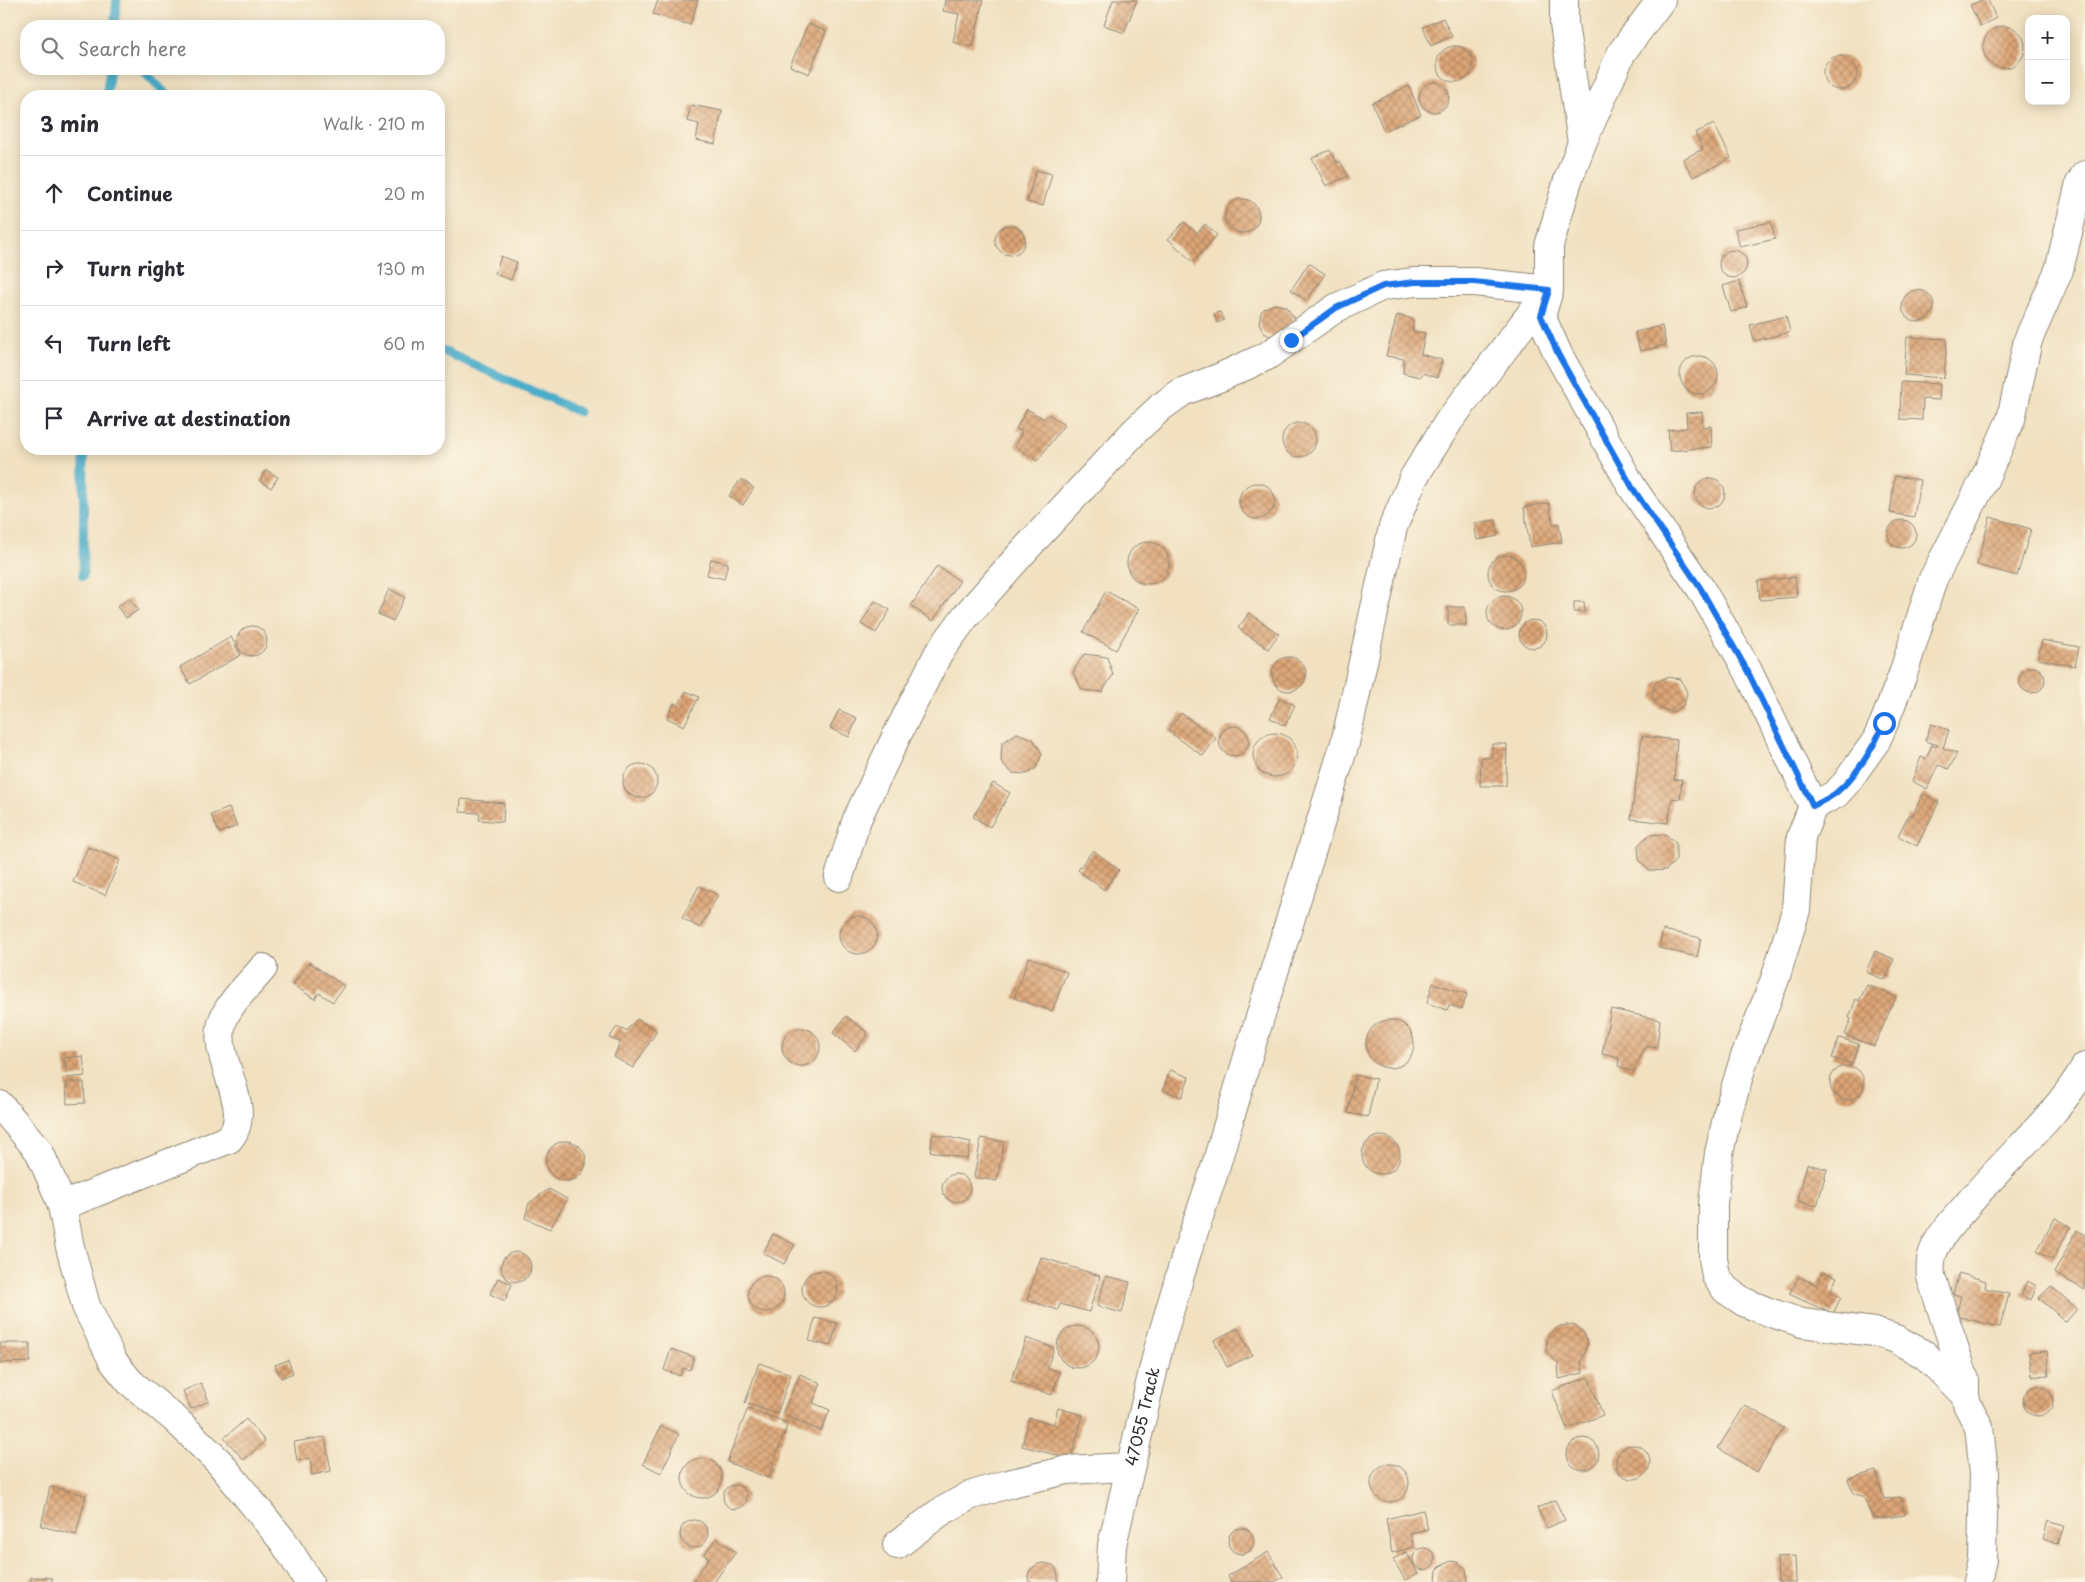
<!DOCTYPE html>
<meta charset="utf-8">
<style>
:root{--surface:#fff;--page:#f2f2f3;--text:#2b2b33;--muted:#7c7c81;--line:#e1e1e2}
body{margin:0;font-family:"Playpen Sans",sans-serif;background:var(--page);color:var(--text)}
.controls{position:absolute;right:15px;top:15px;display:grid;overflow:hidden;border-radius:10px;box-shadow:0 2px 12px #0003}
.controls button{width:45px;height:45px;display:grid;place-items:center;padding:0;border:0;border-bottom:1px solid var(--line);background:var(--surface);color:var(--text);font:25px sans-serif}
.stop{position:absolute;width:15px;height:15px;margin:-11px;border:4px solid #1a73e8;border-radius:50%;background:#fff}
.stop.end{background:#1a73e8;border-color:#fff;box-shadow:0 1px 5px #0008}
.list{margin:0;padding:0;list-style:none}
h2{display:flex;justify-content:space-between;align-items:center;height:65px;margin:0;padding:0 20px;font-size:21px}
h2 small{font-size:16px;font-weight:400;color:var(--muted)}
.list li{display:grid;grid-template-columns:32px 1fr auto;gap:15px;align-items:center;box-sizing:border-box;height:75px;padding:0 20px;border-top:1px solid var(--line)}
.list b{display:block;font-size:19px;white-space:nowrap}
.list em{font-size:16px;font-style:normal;color:var(--muted)}
.icon{flex:none;width:28px;height:28px;fill:none;stroke:currentColor;stroke-width:2;stroke-linecap:round;stroke-linejoin:round}
.map{position:relative;flex:none;width:2085px;height:1582px;overflow:hidden}
.search{position:absolute;background:var(--surface);box-shadow:0 2px 12px #0003;left:20px;top:20px;width:425px;height:55px;display:flex;align-items:center;gap:12px;box-sizing:border-box;padding:0 18px;border-radius:20px;color:var(--muted);font-size:19px}
.panel{position:absolute;background:var(--surface);box-shadow:0 2px 12px #0003;left:20px;top:90px;width:425px;height:365px;border-radius:20px}
.map>svg:first-child{display:block}
</style>
<div class="map">
<svg width="2085" height="1582" viewBox="0 0 2085 1582">
<defs>
<pattern id="building-cross-hatch" width="8" height="8" patternUnits="userSpaceOnUse" patternTransform="scale(1.25)"><rect width="8" height="8" fill="#dda576"/><path d="M0 0l8 8M0 8l8-8" fill="none" stroke="#b38761"/></pattern>
</defs>
<rect width="100%" height="100%" fill="#fcf5e5"/>
<filter id="ink" filterUnits="userSpaceOnUse"><feTurbulence type="fractalNoise" baseFrequency=".02" numOctaves="2"/><feDisplacementMap in="SourceGraphic" scale="10" xChannelSelector="R" yChannelSelector="G"/><feConvolveMatrix kernelMatrix="1 2 1 2 8 2 1 2 1" color-interpolation-filters="sRGB"/></filter>
<filter id="wash" filterUnits="userSpaceOnUse"><feTurbulence type="fractalNoise" baseFrequency=".0096" numOctaves="4" result="noise"/><feDisplacementMap in="SourceGraphic" scale="20" xChannelSelector="R" yChannelSelector="G"/><feGaussianBlur stdDeviation="1.12" result="paint"/><feColorMatrix in="noise" values="0 0 0 0 0 0 0 0 0 0 0 0 0 0 0 0 0 1.4 0 .05"/><feComposite in="paint" operator="in"/></filter>
<g filter="url(#wash)">
<rect width="100%" height="100%" fill="#f1e1c1"/>
<g fill="none" stroke-linecap="round" stroke-linejoin="round">
<path stroke="#4badca" stroke-width="9" d="M 114,26 L 117,0
M 142,69 L 168,96
M 106,96 L 110,69
M 439,349 L 579,412
M 83,576 L 84,449"/>
</g>
<g id="blocks">
<path fill="url(#building-cross-hatch)" d="M 658,0 L 698,0 L 690,25 L 653,14 Z
M 945,0 L 983,0 L 973,47 L 953,42 L 959,14 L 943,11 Z
M 1113,0 L 1137,0 L 1124,33 L 1104,25 Z
M 1982,0 L 1988,0 L 1996,18 L 1980,26 L 1970,5 Z
M 1443,18 L 1452,36 L 1431,46 L 1423,27 Z
M 808,24 L 826,31 L 809,74 L 790,66 Z
M1983 47a21 21 0 1 1 42 0a21 21 0 1 1-42 0Z
M1437 64a18 18 0 1 1 36 0a18 18 0 1 1-36 0Z
M1823 73a17 17 0 1 1 34 0a17 17 0 1 1-34 0Z
M1419 97a15 15 0 1 1 30 0a15 15 0 1 1-30 0Z
M 1409,86 L 1421,115 L 1384,131 L 1372,103 Z
M 691,105 L 722,111 L 715,144 L 696,140 L 699,124 L 687,121 Z
M 1714,124 L 1731,158 L 1693,177 L 1683,159 L 1703,149 L 1695,133 Z
M 1330,150 L 1337,163 L 1340,161 L 1348,176 L 1326,186 L 1312,158 Z
M 1036,170 L 1052,174 L 1043,206 L 1027,202 Z
M1225 216a17 17 0 1 1 34 0a17 17 0 1 1-34 0Z
M 1184,222 L 1197,233 L 1205,224 L 1217,235 L 1193,262 L 1168,239 Z
M 1771,222 L 1775,239 L 1740,247 L 1735,229 Z
M995 240a15 15 0 1 1 30 0a15 15 0 1 1-30 0Z
M1719 264a14 14 0 1 1 28 0a14 14 0 1 1-28 0Z
M 501,256 L 517,262 L 511,280 L 495,274 Z
M 1309,263 L 1325,274 L 1307,301 L 1291,290 Z
M 1739,281 L 1747,307 L 1731,312 L 1723,286 Z
M1902 306a16 16 0 1 1 32 0a16 16 0 1 1-32 0Z
M 1275,304 L 1286,307 L 1293,316 L 1294,321 L 1274,338 L 1264,333 L 1259,323 L 1261,312 L 1265,308 Z
M 1220,312 L 1224,320 L 1217,323 L 1214,314 Z
M 1397,315 L 1413,319 L 1413,331 L 1425,333 L 1421,354 L 1442,360 L 1437,378 L 1422,373 L 1420,377 L 1403,373 L 1404,359 L 1386,356 Z
M 1786,316 L 1790,332 L 1754,341 L 1750,325 Z
M 1662,326 L 1666,345 L 1640,351 L 1635,332 Z
M 1907,337 L 1947,339 L 1944,378 L 1904,375 Z
M1680 375a19 19 0 1 1 38 0a19 19 0 1 1-38 0Z
M 1901,382 L 1940,384 L 1939,400 L 1923,399 L 1922,420 L 1900,419 Z
M 1027,409 L 1044,419 L 1049,414 L 1064,425 L 1037,461 L 1015,446 L 1022,431 L 1016,429 Z
M 1702,412 L 1703,427 L 1711,426 L 1712,447 L 1670,451 L 1668,430 L 1687,428 L 1686,413 Z
M1282 440a17 17 0 1 1 34 0a17 17 0 1 1-34 0Z
M 266,470 L 278,477 L 271,488 L 260,481 Z
M 1895,476 L 1920,480 L 1914,517 L 1890,513 Z
M1695 493a15 15 0 1 1 30 0a15 15 0 1 1-30 0Z
M 741,479 L 754,488 L 743,505 L 729,496 Z
M1239 501a18 18 0 1 1 36 0a18 18 0 1 1-36 0Z
M 1549,503 L 1553,524 L 1559,524 L 1562,542 L 1530,547 L 1524,507 Z
M 1990,517 L 2031,529 L 2017,576 L 1977,565 Z
M 1496,520 L 1498,536 L 1477,540 L 1474,523 Z
M1888 534a14 14 0 1 1 28 0a14 14 0 1 1-28 0Z
M1127 563a21 21 0 1 1 42 0a21 21 0 1 1-42 0Z
M1488 573a18 18 0 1 1 36 0a18 18 0 1 1-36 0Z
M 711,559 L 728,563 L 724,579 L 707,575 Z
M 937,566 L 960,581 L 933,621 L 911,606 Z
M 1795,577 L 1797,597 L 1760,600 L 1758,581 Z
M 389,589 L 405,597 L 393,621 L 378,614 Z
M 1106,591 L 1139,609 L 1116,650 L 1083,632 Z
M1487 613a17 17 0 1 1 34 0a17 17 0 1 1-34 0Z
M 129,598 L 138,610 L 126,618 L 117,607 Z
M 875,601 L 890,610 L 876,633 L 861,624 Z
M 1574,602 L 1584,602 L 1585,612 L 1574,612 Z
M 1448,607 L 1465,607 L 1466,625 L 1448,625 Z
M 1249,613 L 1279,634 L 1268,649 L 1238,628 Z
M1519 634a14 14 0 1 1 28 0a14 14 0 1 1-28 0Z
M237 641a15 15 0 1 1 30 0a15 15 0 1 1-30 0Z
M 231,637 L 241,655 L 190,684 L 180,667 Z
M 2042,640 L 2079,647 L 2075,666 L 2038,659 Z
M 1084,654 L 1107,657 L 1113,675 L 1102,692 L 1082,690 L 1073,672 Z
M1272 674a17 17 0 1 1 34 0a17 17 0 1 1-34 0Z
M2019 680a13 13 0 1 1 26 0a13 13 0 1 1-26 0Z
M 1667,677 L 1681,679 L 1687,693 L 1684,705 L 1673,712 L 1659,708 L 1652,698 L 1655,683 Z
M 686,691 L 699,697 L 684,726 L 667,718 L 674,703 L 678,706 Z
M 1280,698 L 1295,705 L 1285,726 L 1270,718 Z
M 839,710 L 857,718 L 849,737 L 830,728 Z
M 1181,713 L 1216,738 L 1203,756 L 1168,731 Z
M 1931,724 L 1949,730 L 1943,748 L 1957,753 L 1949,769 L 1938,765 L 1927,789 L 1912,781 L 1921,757 L 1926,759 L 1932,745 L 1936,747 L 1938,745 L 1925,741 Z
M1219 741a15 15 0 1 1 30 0a15 15 0 1 1-30 0Z
M1253 755a22 22 0 1 1 44 0a22 22 0 1 1-44 0Z
M 1017,733 L 1033,739 L 1042,754 L 1036,768 L 1027,774 L 1012,773 L 1001,761 L 1002,743 Z
M 1642,736 L 1677,740 L 1674,780 L 1682,779 L 1680,799 L 1672,798 L 1668,823 L 1631,819 Z
M 1492,744 L 1507,744 L 1506,786 L 1480,786 L 1481,757 L 1492,758 Z
M623 781a17 17 0 1 1 34 0a17 17 0 1 1-34 0Z
M 993,783 L 1010,793 L 990,827 L 973,817 Z
M 1923,794 L 1939,802 L 1917,846 L 1898,836 L 1909,814 L 1912,816 Z
M 461,799 L 504,803 L 503,822 L 479,820 L 480,813 L 460,812 Z
M 229,808 L 237,826 L 219,833 L 211,815 Z
M 1665,834 L 1676,843 L 1676,860 L 1666,870 L 1650,871 L 1639,860 L 1638,845 L 1649,835 Z
M 88,847 L 120,860 L 105,895 L 73,882 Z
M 1093,850 L 1119,870 L 1104,890 L 1078,870 Z
M 699,886 L 718,895 L 700,928 L 682,918 Z
M839 935a19 19 0 1 1 38 0a19 19 0 1 1-38 0Z
M 1663,930 L 1701,938 L 1697,957 L 1659,948 Z
M 1875,951 L 1894,959 L 1885,980 L 1866,972 Z
M 1029,957 L 1067,972 L 1052,1011 L 1014,998 Z
M 309,962 L 344,986 L 333,1002 L 319,993 L 315,999 L 293,985 Z
M 1433,983 L 1467,994 L 1462,1009 L 1449,1005 L 1447,1010 L 1427,1003 Z
M 1867,985 L 1896,997 L 1874,1046 L 1845,1035 L 1851,1019 L 1849,1018 L 1856,999 L 1859,1001 Z
M 1611,1009 L 1660,1020 L 1657,1048 L 1646,1046 L 1633,1072 L 1618,1066 L 1619,1058 L 1602,1054 Z
M 846,1016 L 868,1033 L 855,1051 L 833,1033 Z
M 637,1019 L 657,1031 L 633,1068 L 614,1057 L 620,1042 L 609,1038 L 617,1027 L 626,1031 Z
M1366 1044a24 24 0 1 1 48 0a24 24 0 1 1-48 0Z
M782 1047a19 19 0 1 1 38 0a19 19 0 1 1-38 0Z
M 1839,1038 L 1859,1044 L 1852,1064 L 1832,1058 Z
M 83,1056 L 85,1076 L 67,1078 L 64,1058 Z
M1830 1083a17 17 0 1 1 34 0a17 17 0 1 1-34 0Z
M 1170,1070 L 1189,1077 L 1182,1097 L 1163,1090 Z
M 1355,1075 L 1376,1079 L 1368,1117 L 1348,1113 Z
M 66,1082 L 84,1082 L 85,1103 L 67,1104 Z
M 933,1134 L 971,1142 L 967,1159 L 930,1151 Z
M1362 1155a19 19 0 1 1 38 0a19 19 0 1 1-38 0Z
M 981,1138 L 1004,1142 L 997,1181 L 974,1177 Z
M546 1161a20 20 0 1 1 40 0a20 20 0 1 1-40 0Z
M 1807,1164 L 1827,1169 L 1817,1206 L 1798,1201 Z
M942 1188a14 14 0 1 1 28 0a14 14 0 1 1-28 0Z
M 549,1189 L 567,1199 L 550,1229 L 525,1218 L 529,1203 Z
M 2055,1218 L 2071,1227 L 2052,1260 L 2037,1251 Z
M 2077,1230 L 2085,1235 L 2085,1290 L 2054,1273 Z
M 773,1234 L 795,1245 L 784,1264 L 763,1253 Z
M501 1267a15 15 0 1 1 30 0a15 15 0 1 1-30 0Z
M 1041,1257 L 1100,1276 L 1089,1312 L 1060,1304 L 1058,1310 L 1027,1300 Z
M802 1289a18 18 0 1 1 36 0a18 18 0 1 1-36 0Z
M 1823,1272 L 1837,1277 L 1830,1292 L 1841,1297 L 1833,1314 L 1789,1294 L 1799,1277 L 1817,1285 Z
M 1959,1273 L 1986,1281 L 1985,1288 L 2009,1294 L 2000,1327 L 1956,1316 L 1961,1296 L 1953,1294 Z
M748 1294a18 18 0 1 1 36 0a18 18 0 1 1-36 0Z
M 1106,1276 L 1130,1282 L 1122,1313 L 1097,1306 Z
M 498,1278 L 512,1284 L 505,1301 L 490,1294 Z
M 2027,1281 L 2037,1286 L 2031,1300 L 2021,1295 Z
M 2051,1286 L 2077,1309 L 2066,1322 L 2039,1298 Z
M 815,1318 L 837,1323 L 831,1346 L 809,1341 Z
M 1574,1324 L 1584,1333 L 1588,1343 L 1581,1362 L 1583,1373 L 1559,1379 L 1558,1363 L 1546,1352 L 1548,1335 L 1560,1326 Z
M1057 1347a21 21 0 1 1 42 0a21 21 0 1 1-42 0Z
M 1238,1328 L 1252,1355 L 1227,1367 L 1214,1340 Z
M 1026,1338 L 1054,1348 L 1047,1368 L 1060,1372 L 1052,1395 L 1011,1381 Z
M 0,1343 L 30,1343 L 30,1362 L 0,1363 Z
M 671,1349 L 694,1357 L 690,1370 L 683,1368 L 680,1376 L 664,1370 Z
M 2047,1351 L 2049,1375 L 2032,1376 L 2029,1353 Z
M 288,1360 L 293,1373 L 281,1378 L 275,1365 Z
M 759,1363 L 791,1374 L 777,1414 L 745,1403 Z
M 800,1374 L 821,1383 L 813,1403 L 830,1410 L 821,1431 L 782,1414 Z
M 1588,1377 L 1603,1415 L 1567,1429 L 1552,1391 Z
M 201,1383 L 209,1401 L 191,1409 L 183,1391 Z
M2023 1401a15 15 0 1 1 30 0a15 15 0 1 1-30 0Z
M 1745,1405 L 1784,1428 L 1757,1472 L 1718,1448 Z
M 748,1408 L 788,1423 L 768,1478 L 727,1462 Z
M 1058,1408 L 1083,1415 L 1071,1459 L 1022,1446 L 1029,1418 L 1054,1424 Z
M 246,1419 L 265,1441 L 244,1460 L 224,1438 Z
M 661,1426 L 679,1434 L 661,1473 L 643,1464 Z
M 325,1437 L 331,1471 L 312,1475 L 310,1458 L 297,1461 L 294,1442 Z
M1567 1454a16 16 0 1 1 32 0a16 16 0 1 1-32 0Z
M1616 1462a17 17 0 1 1 34 0a17 17 0 1 1-34 0Z
M682 1478a20 20 0 1 1 40 0a20 20 0 1 1-40 0Z
M1371 1483a19 19 0 1 1 38 0a19 19 0 1 1-38 0Z
M 1876,1471 L 1884,1499 L 1901,1497 L 1905,1515 L 1873,1519 L 1863,1496 L 1854,1494 L 1848,1479 Z
M723 1497a12 12 0 1 1 24 0a12 12 0 1 1-24 0Z
M 50,1487 L 86,1495 L 76,1535 L 41,1526 Z
M 1555,1500 L 1565,1520 L 1547,1528 L 1537,1508 Z
M 1423,1510 L 1428,1529 L 1410,1533 L 1414,1547 L 1392,1553 L 1386,1519 Z
M680 1534a14 14 0 1 1 28 0a14 14 0 1 1-28 0Z
M 2048,1521 L 2064,1526 L 2058,1544 L 2043,1539 Z
M1228 1541a13 13 0 1 1 26 0a13 13 0 1 1-26 0Z
M 716,1538 L 736,1552 L 714,1582 L 692,1582 L 709,1558 L 704,1555 Z
M1413 1559a11 11 0 1 1 22 0a11 11 0 1 1-22 0Z
M 1268,1552 L 1283,1577 L 1274,1582 L 1231,1582 L 1228,1576 Z
M 1406,1552 L 1418,1573 L 1405,1580 L 1393,1559 Z
M 1795,1556 L 1796,1582 L 1778,1582 L 1777,1557 Z
M 1451,1561 L 1457,1562 L 1466,1569 L 1468,1582 L 1436,1582 L 1437,1570 L 1441,1566 Z
M 1043,1563 L 1053,1565 L 1056,1569 L 1058,1574 L 1058,1582 L 1029,1582 L 1028,1575 L 1030,1570 L 1038,1564 Z
M 31,1577 L 52,1578 L 52,1582 L 31,1582 Z"/>
</g>
</g>
<g filter="url(#ink)">
<use href="#blocks" fill-opacity="0" stroke="#8e8676" stroke-width="1"/>
<g fill="none" stroke-linecap="round" stroke-linejoin="round">
<defs>
<g id="minor">
<path d="M 1564,0 L 1564,24 L 1582,143"/>
<path d="M 1661,0 L 1622,52 L 1582,143 L 1568,180 L 1549,246 L 1549,290 L 1541,316 L 1558,354 L 1632,487 L 1701,589 L 1748,671 L 1813,806 L 1801,837 L 1796,910 L 1775,979 L 1744,1059 L 1729,1109 L 1719,1153 L 1713,1203 L 1713,1258 L 1716,1276 L 1726,1290 L 1744,1302 L 1766,1311 L 1802,1323 L 1874,1332 L 1896,1339 L 1925,1355 L 1965,1395 L 1967,1404 L 1979,1427 L 1984,1473 L 1982,1559 L 1977,1582"/>
<path d="M 1813,806 L 1836,794 L 1846,783 L 1876,741 L 1884,723 L 1903,674 L 1933,579 L 1984,480 L 2011,419 L 2028,340 L 2059,270 L 2080,183 L 2085,175"/>
<path d="M 839,877 L 857,819 L 896,737 L 938,654 L 965,617 L 1021,554 L 1136,430 L 1161,407 L 1182,392 L 1221,377 L 1267,356 L 1336,308 L 1383,286 L 1415,282 L 1474,282 L 1549,290"/>
<path d="M 0,1105 L 39,1151 L 53,1183 L 62,1206 L 70,1247 L 86,1306 L 113,1361 L 130,1382 L 176,1420 L 220,1463 L 283,1541 L 309,1582"/>
<path d="M 62,1206 L 229,1139 C 257,1107 209,1059 223,1020 C 230,1001 250,984 263,968"/>
<path d="M 1965,1395 L 1965,1380 L 1931,1277 C 1930,1267 1930,1259 1934,1250 C 1941,1233 1956,1218 1968,1204 C 2006,1158 2055,1119 2085,1067"/>
<path d="M 897,1545 L 939,1513 L 969,1496 L 1008,1484 L 1067,1470 L 1129,1467"/>
<path id="s1" d="M 1110,1582 L 1112,1545 L 1158,1350 L 1186,1255 L 1213,1175 L 1249,1053 L 1345,743 L 1393,527 L 1414,477 L 1449,421 L 1546,294"/>
</g>
</defs>
<use href="#minor" stroke="#8e8676" stroke-width="30"/>
<use href="#minor" stroke="#fff" stroke-width="28"/>
</g>
</g>
<g fill="none" stroke-linecap="round" stroke-linejoin="round" filter="url(#ink)">
<path stroke="#1a73e8" stroke-width="6" d="M 1291,340 L 1336,308 L 1383,286 L 1415,282 L 1474,282 L 1549,290 L 1541,316 L 1558,354 L 1632,487 L 1701,589 L 1748,672 L 1813,806 C 1820,802 1830,798 1837,792 C 1857,775 1874,747 1884,723"/>
</g>
<g text-anchor="middle" stroke-width="4" stroke-linejoin="round" paint-order="stroke">
<g font-size="16" fill="#2b2b2b" stroke="#fcf5e5">
<text dy="6" stroke="none"><textPath href="#s1" startOffset="169">47055 Track</textPath></text>
</g>
</g>
</svg>
<div class="controls">
<button>+</button>
<button>−</button>
</div>
<div class="stop" style="left:1884px;top:723px"></div>
<div class="stop end" style="left:1291px;top:340px"></div>
<div class="search"><svg class="icon" aria-label="search" viewBox="0 0 24 24"><circle cx="10" cy="10" r="6"/><path d="M15 15l6 6"/></svg>Search here</div>
<section class="panel">
<h2>3 min<small>Walk · 210 m</small></h2>
<ul class="list">
<li><svg class="icon" aria-label="ahead" viewBox="0 0 24 24"><path d="M12 20V5M6 11l6-6 6 6"/></svg><div><b>Continue</b></div><em>20 m</em></li>
<li><svg class="icon" aria-label="right" viewBox="0 0 24 24"><path d="M7 20v-9h11M14 6l5 5-5 5"/></svg><div><b>Turn right</b></div><em>130 m</em></li>
<li><svg class="icon" aria-label="left" viewBox="0 0 24 24"><path d="M17 20v-9H6M10 6l-5 5 5 5"/></svg><div><b>Turn left</b></div><em>60 m</em></li>
<li><svg class="icon" aria-label="arrive" viewBox="0 0 24 24"><path d="M6 21V4h12l-3 4 3 4H6"/></svg><div><b>Arrive at destination</b></div></li>
</ul>
</section>
</div>
